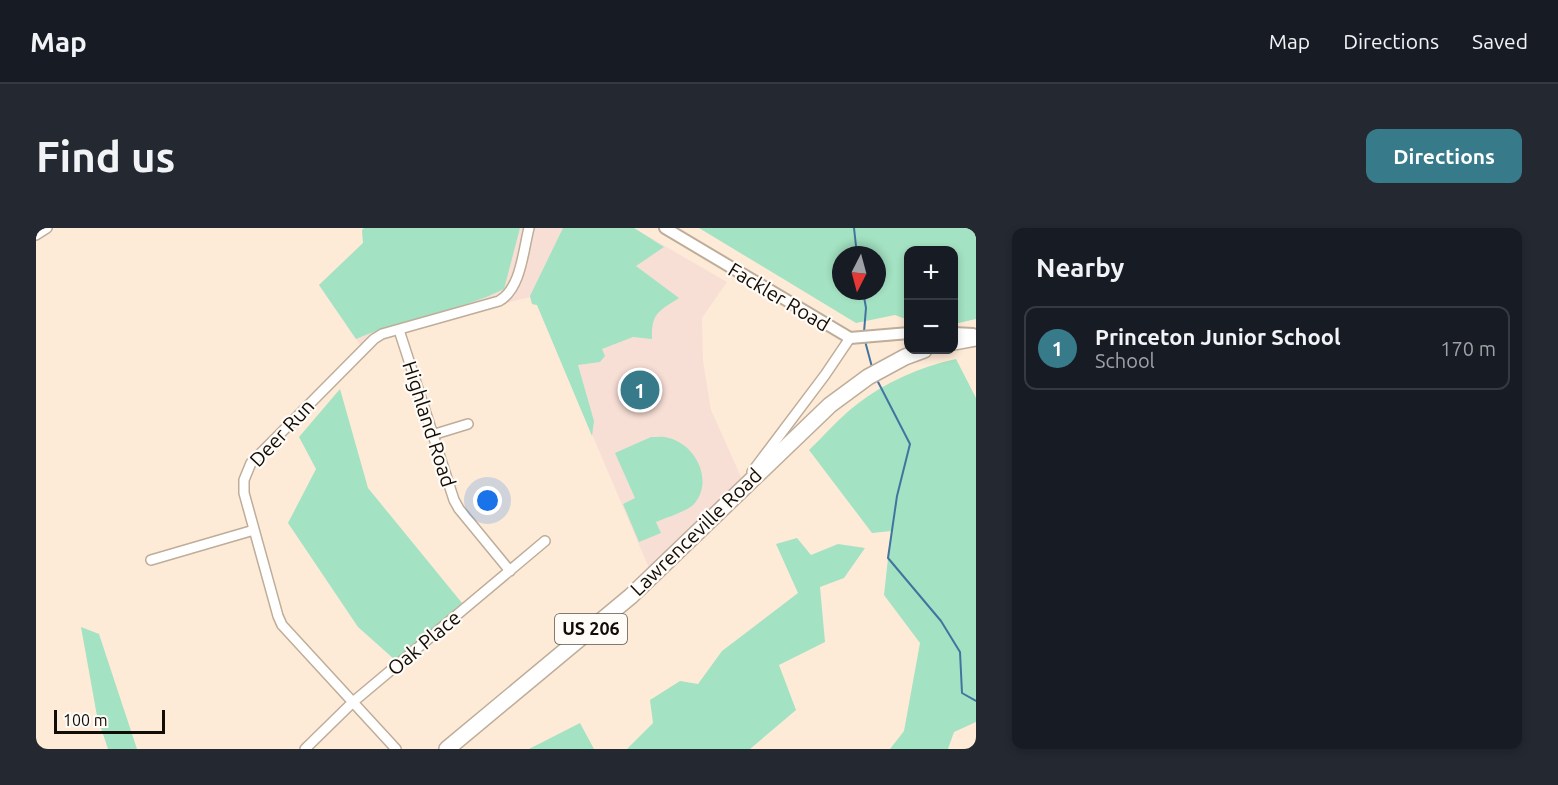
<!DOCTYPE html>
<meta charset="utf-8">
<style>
:root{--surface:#171b24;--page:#242831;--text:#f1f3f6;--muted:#9ea1a6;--line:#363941;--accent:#377a8a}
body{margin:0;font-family:Ubuntu,sans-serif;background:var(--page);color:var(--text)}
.controls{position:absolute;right:18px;top:18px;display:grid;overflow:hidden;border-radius:12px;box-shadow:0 3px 9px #0003}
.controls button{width:54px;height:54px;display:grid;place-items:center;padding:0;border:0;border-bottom:2px solid var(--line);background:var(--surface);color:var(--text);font:30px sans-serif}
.compass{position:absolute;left:796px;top:18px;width:54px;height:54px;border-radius:50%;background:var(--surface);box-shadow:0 3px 9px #0003;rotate:186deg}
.scale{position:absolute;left:18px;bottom:15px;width:111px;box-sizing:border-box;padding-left:6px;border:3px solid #120c06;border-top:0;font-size:16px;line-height:21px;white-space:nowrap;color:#120c06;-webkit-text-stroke:4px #fffbf7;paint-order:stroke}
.you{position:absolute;left:452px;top:273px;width:21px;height:21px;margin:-15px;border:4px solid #fff;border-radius:50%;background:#1a73e8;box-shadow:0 0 0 9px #1a73e833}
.badge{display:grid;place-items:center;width:39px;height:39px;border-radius:50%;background:var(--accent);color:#fff;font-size:20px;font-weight:700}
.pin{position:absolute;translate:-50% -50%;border:3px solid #fff;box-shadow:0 2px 6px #0006}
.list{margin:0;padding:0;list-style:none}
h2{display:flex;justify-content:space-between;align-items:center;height:78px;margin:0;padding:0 24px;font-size:26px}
h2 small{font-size:20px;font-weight:400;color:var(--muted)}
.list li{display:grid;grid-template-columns:39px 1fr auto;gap:18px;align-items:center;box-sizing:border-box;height:84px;margin:0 12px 12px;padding:0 12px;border:2px solid var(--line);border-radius:12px}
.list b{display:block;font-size:22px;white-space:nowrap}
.list p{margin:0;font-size:20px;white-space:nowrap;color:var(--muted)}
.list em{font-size:20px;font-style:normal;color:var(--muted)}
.map{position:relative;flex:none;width:940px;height:521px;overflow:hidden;border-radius:12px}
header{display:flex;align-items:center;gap:36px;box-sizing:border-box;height:84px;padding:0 30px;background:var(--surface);border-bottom:2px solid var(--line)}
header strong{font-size:28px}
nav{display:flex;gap:33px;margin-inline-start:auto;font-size:21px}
.intro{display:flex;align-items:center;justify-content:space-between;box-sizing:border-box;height:144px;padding:0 36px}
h1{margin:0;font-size:42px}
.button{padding:15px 27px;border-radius:12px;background:var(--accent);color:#fff;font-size:21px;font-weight:700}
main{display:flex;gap:36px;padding:0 36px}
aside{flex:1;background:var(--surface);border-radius:12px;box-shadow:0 3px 9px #0003}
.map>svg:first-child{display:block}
</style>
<header>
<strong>Map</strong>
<nav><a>Map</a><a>Directions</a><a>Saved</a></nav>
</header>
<div class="intro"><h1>Find us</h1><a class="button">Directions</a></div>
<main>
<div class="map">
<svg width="940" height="521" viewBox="0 0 940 521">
<rect width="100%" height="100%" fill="#feebd7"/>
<path fill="#f8dfd6" d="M 328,0 L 598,0 L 691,54 L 666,90 L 667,133 L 675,182 L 706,251 L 615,345 L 501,77 L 496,76 L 494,69 L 363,102 L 327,121 L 283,57 L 327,15 L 326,2 Z"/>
<path fill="#a3e2c2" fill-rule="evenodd" d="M 328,0 L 484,0 L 468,61 C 422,84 368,90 320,111 L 283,57 L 327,15 L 326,2 Z
M 527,0 L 598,0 L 628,19 L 600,38 L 643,70 C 623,83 615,85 616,111 L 597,109 L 566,121 L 569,128 L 564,134 L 542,137 L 558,193 L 556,208 L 501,77 L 496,76 L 494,68 Z
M 663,0 L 940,0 L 940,91 L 918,96 L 918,22 L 873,22 L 872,92 L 859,87 L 820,95 ZM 805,27 L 841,27 L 841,63 L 805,63 Z
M 920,131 L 940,170 L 940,494 L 918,504 L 912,521 L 854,521 L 868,503 L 884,415 L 848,367 L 855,303 L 836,305 L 773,222 C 789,207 803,190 820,177 C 849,154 884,139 920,131 Z
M 304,161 L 332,260 L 426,375 L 359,432 L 322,399 L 252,295 L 280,241 L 263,209 Z
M 615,209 C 621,209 628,208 633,210 C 660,217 678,253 658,276 C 652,283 629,290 620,294 L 625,305 L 603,314 L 587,276 L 599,270 L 579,225 Z
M 761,310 L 775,327 L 802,316 L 829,320 L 808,350 L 784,359 L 789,414 L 743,437 L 760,482 L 714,521 L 591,521 L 617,495 L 614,472 L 644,453 L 662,456 L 686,423 L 762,365 L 740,316 Z
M 45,399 L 63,406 L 101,521 L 72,521 L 61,488 Z
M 544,495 L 558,521 L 493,521 Z"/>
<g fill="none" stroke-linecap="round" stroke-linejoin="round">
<path stroke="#4274a0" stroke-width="2" d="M 818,0 L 821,27
M 827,63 L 830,80 L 828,104
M 829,113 L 836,139
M 840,150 L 874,216 L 861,268 L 852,330 L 905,393 L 924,424 L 926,465 L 940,473"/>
<defs>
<path id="minor" d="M 0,7 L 11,0
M 363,102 L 418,272 L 423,281 L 474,343
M 396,207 L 432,196
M 716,244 L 789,147 L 814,110
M 115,332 L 218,302
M 269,521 L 317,474 L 509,313
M 360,521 L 246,397 L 242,388 L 208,265 L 208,252 L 215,235 L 338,111 L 346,106 L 463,73 C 485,61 487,23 493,0"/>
<path id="tertiary" d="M 629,0 L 814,110 L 873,105
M 918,105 L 937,106"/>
<path id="trunk" d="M 918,114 L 940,110
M 411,521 L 595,368 L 794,177 L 832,149 L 869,129 L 888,122"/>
</defs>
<use href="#minor" stroke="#bead99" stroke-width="12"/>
<use href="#tertiary" stroke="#bead99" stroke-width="14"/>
<use href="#trunk" stroke="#bead99" stroke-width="18"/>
<use href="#minor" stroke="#fff" stroke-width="9"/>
<use href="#tertiary" stroke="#fff" stroke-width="10"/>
<use href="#trunk" stroke="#fff" stroke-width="15"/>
</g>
<g text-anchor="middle" stroke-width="4.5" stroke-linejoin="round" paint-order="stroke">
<rect fill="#fffbf7" stroke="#59544e" stroke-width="1.5" x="519" y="386" width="72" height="30" rx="4.5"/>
<g font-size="18" font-weight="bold" fill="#120c06">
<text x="555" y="407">US 206</text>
</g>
<g font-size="20" fill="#120c06" stroke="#fffbf7">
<text transform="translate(743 69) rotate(31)" y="7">Fackler Road</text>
<text transform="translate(393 196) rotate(72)" y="7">Highland Road</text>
<text transform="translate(246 205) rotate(-47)" y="7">Deer Run</text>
<text transform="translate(660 304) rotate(-44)" y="7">Lawrenceville Road</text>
<text transform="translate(388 415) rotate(-40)" y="7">Oak Place</text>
</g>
</g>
</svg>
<div class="controls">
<button>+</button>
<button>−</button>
</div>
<svg class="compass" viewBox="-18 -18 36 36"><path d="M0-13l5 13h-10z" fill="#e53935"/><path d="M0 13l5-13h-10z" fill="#9ea1a6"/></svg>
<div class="scale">100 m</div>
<div class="you"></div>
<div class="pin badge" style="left:604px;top:162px">1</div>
</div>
<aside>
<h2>Nearby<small></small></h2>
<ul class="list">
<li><span class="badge">1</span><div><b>Princeton Junior School</b><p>School</p></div><em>170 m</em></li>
</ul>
</aside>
</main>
